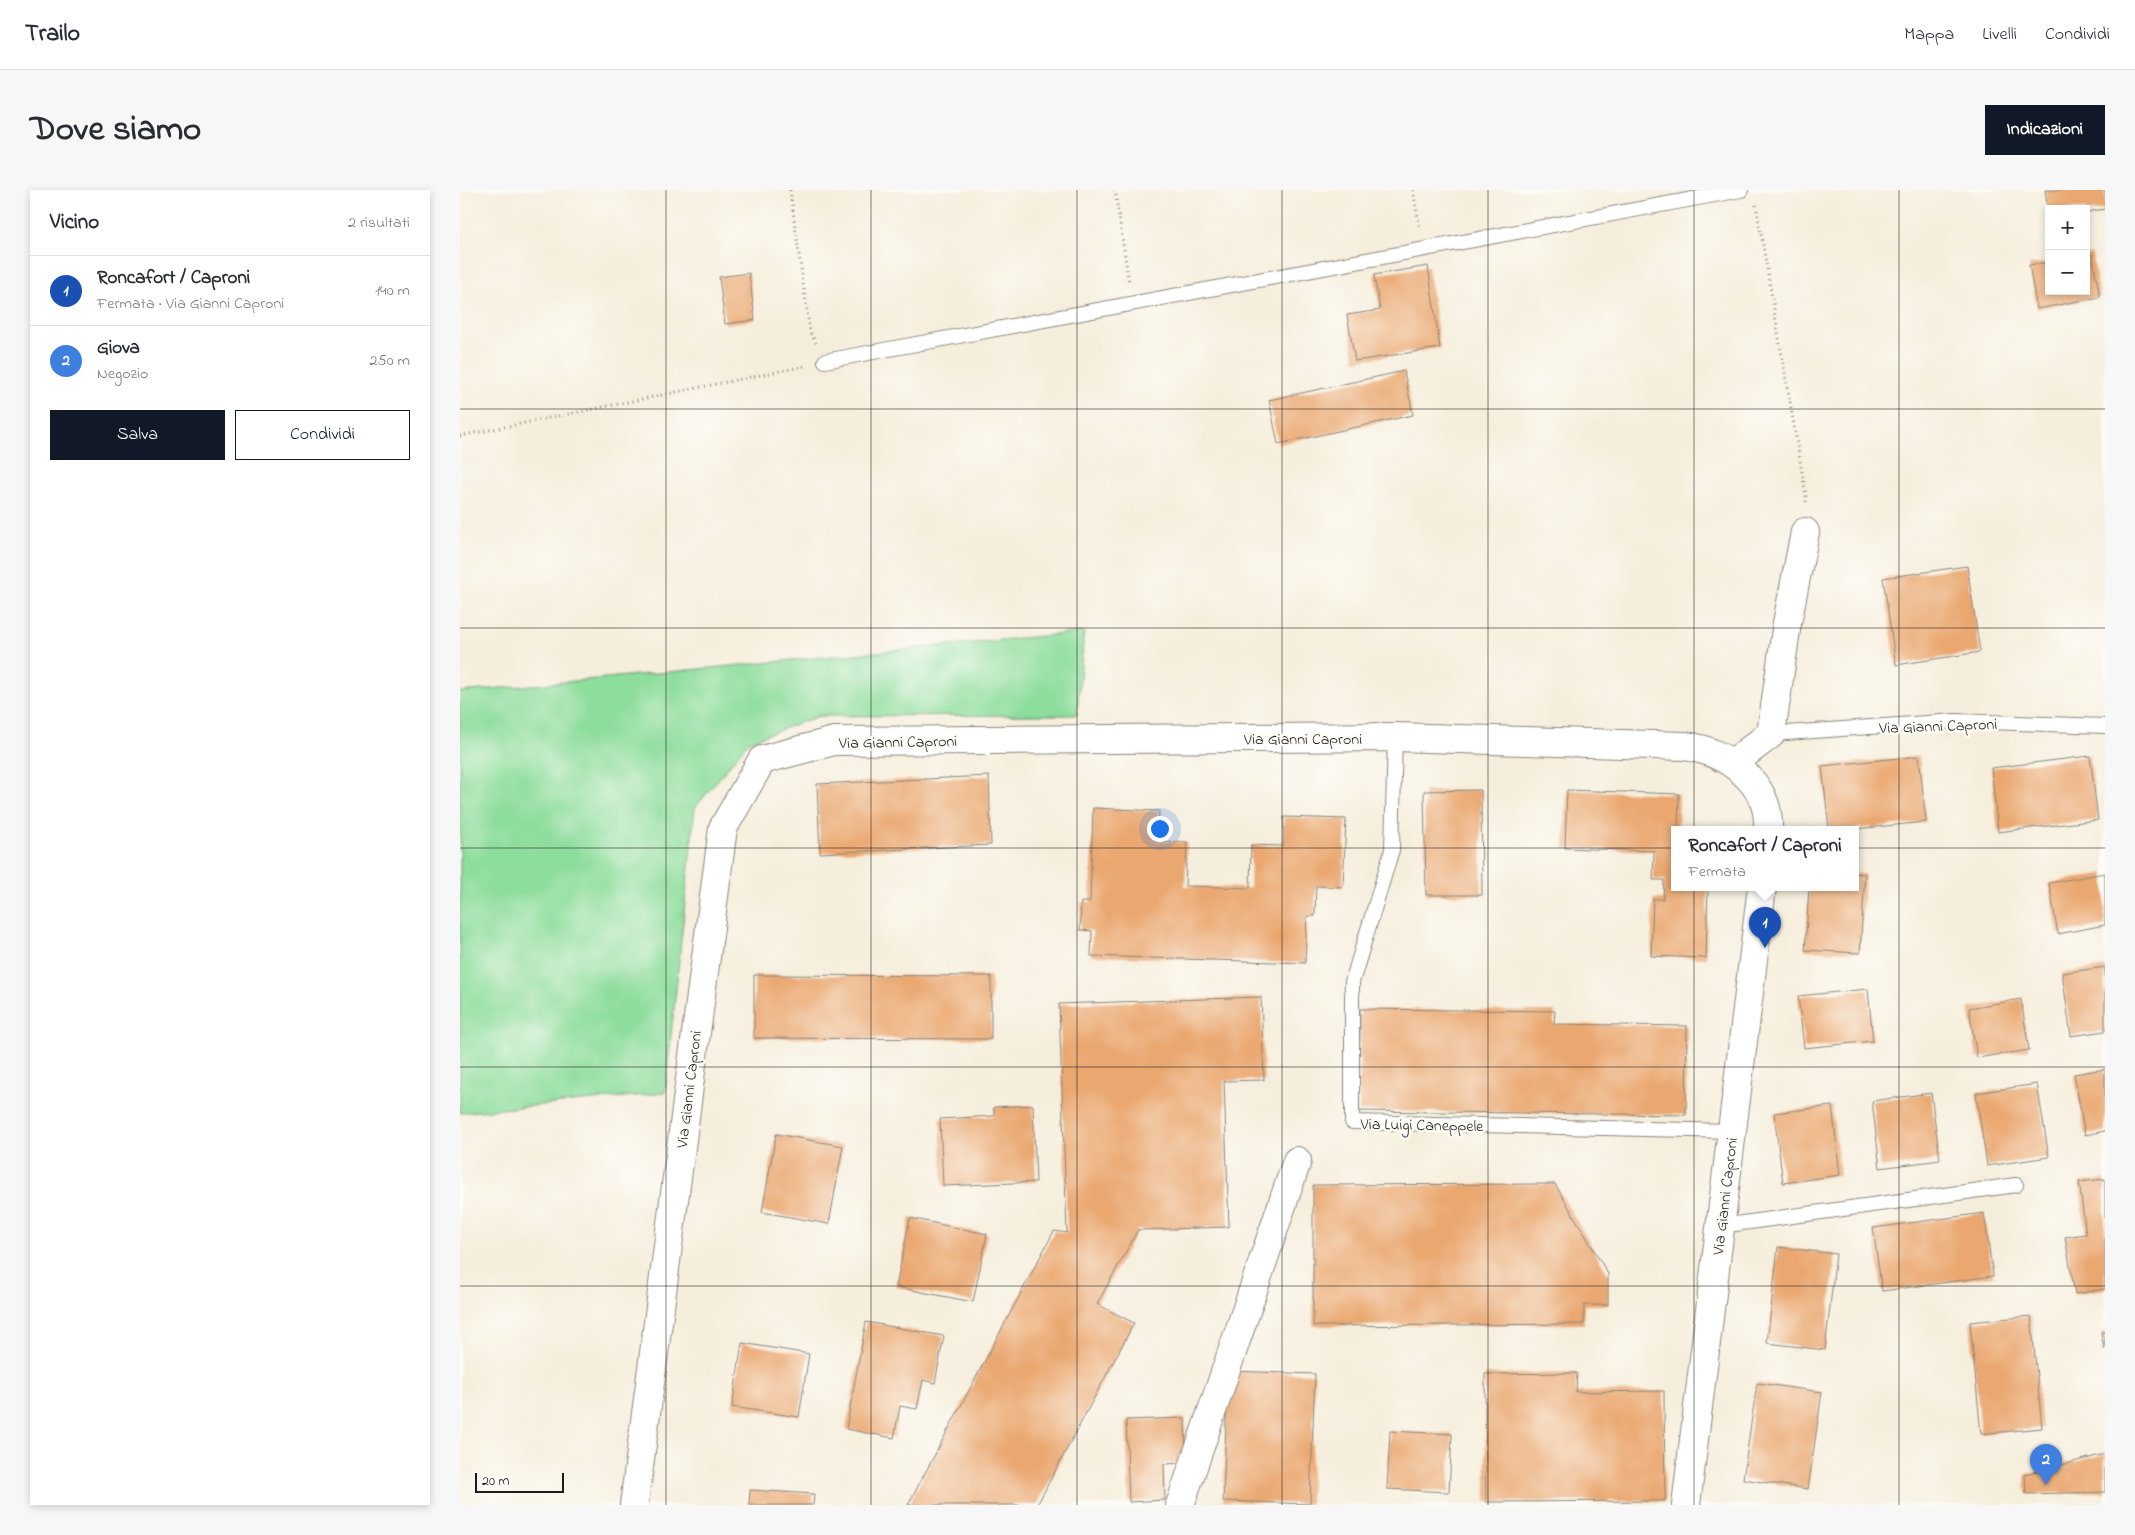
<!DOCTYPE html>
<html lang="it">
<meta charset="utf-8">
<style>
:root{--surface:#fff;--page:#f7f7f7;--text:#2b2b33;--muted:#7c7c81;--line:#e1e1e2;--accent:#111827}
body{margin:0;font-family:"Indie Flower",sans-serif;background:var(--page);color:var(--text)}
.controls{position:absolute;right:15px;top:15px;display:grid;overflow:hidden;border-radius:0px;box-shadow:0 2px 8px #0003}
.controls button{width:45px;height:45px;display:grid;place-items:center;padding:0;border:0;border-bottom:1px solid var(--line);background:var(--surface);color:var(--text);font:25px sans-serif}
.scale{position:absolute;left:15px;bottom:12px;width:89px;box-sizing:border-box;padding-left:5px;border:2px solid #1c1c1c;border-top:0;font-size:14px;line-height:18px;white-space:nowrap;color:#1c1c1c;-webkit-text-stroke:4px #fdfcf7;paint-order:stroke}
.you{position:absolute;left:699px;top:638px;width:18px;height:18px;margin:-12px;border:4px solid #fff;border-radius:50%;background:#1a73e8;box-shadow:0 0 0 8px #1a73e833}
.badge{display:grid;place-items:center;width:32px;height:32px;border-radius:50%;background:var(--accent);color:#fff;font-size:16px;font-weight:700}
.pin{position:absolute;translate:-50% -41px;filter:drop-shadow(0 1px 2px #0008)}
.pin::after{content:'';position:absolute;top:26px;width:18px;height:15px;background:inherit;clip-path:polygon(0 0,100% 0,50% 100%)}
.popup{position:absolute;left:1211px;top:636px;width:188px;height:65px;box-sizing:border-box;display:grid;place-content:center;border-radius:0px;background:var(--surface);filter:drop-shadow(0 1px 4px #0005);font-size:16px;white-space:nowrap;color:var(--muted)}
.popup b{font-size:19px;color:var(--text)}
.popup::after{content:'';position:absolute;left:50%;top:100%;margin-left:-10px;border:10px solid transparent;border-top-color:var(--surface)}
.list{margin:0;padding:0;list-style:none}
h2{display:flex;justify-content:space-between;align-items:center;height:65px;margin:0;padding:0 20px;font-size:21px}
h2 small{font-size:16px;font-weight:400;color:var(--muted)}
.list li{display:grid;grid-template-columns:32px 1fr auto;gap:15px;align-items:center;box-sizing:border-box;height:70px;padding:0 20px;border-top:1px solid var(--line)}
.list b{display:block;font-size:19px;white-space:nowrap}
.list p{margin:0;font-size:16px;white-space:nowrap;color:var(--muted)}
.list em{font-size:16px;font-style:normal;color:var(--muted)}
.actions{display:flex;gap:10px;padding:15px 20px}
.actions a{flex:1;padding:11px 0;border:1px solid var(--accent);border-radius:0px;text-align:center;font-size:18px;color:var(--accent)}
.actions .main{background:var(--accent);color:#fff}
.map{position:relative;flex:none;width:1645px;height:1315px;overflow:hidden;border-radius:0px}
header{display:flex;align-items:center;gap:30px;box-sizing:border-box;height:70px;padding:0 25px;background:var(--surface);border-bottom:1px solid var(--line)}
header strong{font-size:24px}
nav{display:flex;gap:28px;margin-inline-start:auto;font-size:18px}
.intro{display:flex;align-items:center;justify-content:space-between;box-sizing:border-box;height:120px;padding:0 30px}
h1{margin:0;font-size:35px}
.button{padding:12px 22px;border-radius:0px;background:var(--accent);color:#fff;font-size:18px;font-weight:700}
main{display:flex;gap:30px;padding:0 30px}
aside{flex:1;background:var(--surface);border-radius:0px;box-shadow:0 2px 8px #0003}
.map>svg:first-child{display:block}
</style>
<header>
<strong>Trailo</strong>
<nav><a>Mappa</a><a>Livelli</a><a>Condividi</a></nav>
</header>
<div class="intro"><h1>Dove siamo</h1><a class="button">Indicazioni</a></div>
<main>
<aside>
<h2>Vicino<small>2 risultati</small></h2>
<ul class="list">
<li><span class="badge" style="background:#1a4fb4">1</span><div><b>Roncafort / Caproni</b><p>Fermata · Via Gianni Caproni</p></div><em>140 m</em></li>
<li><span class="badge" style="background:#3f7fe0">2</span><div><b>Giova</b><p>Negozio</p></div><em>250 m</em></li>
</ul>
<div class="actions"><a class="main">Salva</a><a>Condividi</a></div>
</aside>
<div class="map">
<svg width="1645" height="1315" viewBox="0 0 1645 1315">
<rect width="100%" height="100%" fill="#fdfcf7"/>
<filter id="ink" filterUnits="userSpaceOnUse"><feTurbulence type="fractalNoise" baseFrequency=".02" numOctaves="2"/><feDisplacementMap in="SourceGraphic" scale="10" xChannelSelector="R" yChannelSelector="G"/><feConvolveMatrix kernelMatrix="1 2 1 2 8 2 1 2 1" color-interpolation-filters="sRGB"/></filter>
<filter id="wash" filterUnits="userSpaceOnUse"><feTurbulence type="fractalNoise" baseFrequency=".0096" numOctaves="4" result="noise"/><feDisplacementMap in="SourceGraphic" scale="20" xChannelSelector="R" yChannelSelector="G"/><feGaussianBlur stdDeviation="1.12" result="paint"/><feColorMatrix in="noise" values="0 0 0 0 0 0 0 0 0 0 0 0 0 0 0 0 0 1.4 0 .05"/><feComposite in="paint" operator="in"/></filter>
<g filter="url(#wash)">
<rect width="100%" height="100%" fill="#f6eedc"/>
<path fill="#8ddd9c" stroke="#547c5c" d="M 624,442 L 617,525 L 359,526 L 289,551 L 235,618 L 205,903 L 0,923 L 0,502 Z"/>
<g id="blocks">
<path fill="#eaa770" d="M 1585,0 L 1645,0 L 1645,19 L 1626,22 L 1626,19 L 1588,19 Z
M 1632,64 L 1640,107 L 1577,119 L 1569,75 L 1589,72 L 1589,101 L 1626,101 L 1626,65 Z
M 968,76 L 980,158 L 895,171 L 887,125 L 920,120 L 914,85 Z
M 289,83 L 295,130 L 265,134 L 259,87 Z
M 944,181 L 953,225 L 818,254 L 809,210 Z
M 1507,376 L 1520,462 L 1436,475 L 1423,388 Z
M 1459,566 L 1466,632 L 1395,639 L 1369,639 L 1362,576 Z
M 1630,566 L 1638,630 L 1538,642 L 1531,578 Z
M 529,586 L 531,655 L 360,663 L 357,594 Z
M 1021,600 L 1022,705 L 966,705 L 964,601 Z
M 1107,600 L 1219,604 L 1218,639 L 1215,639 L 1215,697 L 1248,697 L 1246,768 L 1191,766 L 1193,709 L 1203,709 L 1204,690 L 1193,690 L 1194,661 L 1105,658 Z
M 633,618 L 699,621 L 698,651 L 727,652 L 725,696 L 790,698 L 791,655 L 823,656 L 824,627 L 886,629 L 883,697 L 856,696 L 855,726 L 847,726 L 845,773 L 631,766 L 632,741 L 620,740 L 621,712 L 630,712 Z
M 1395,683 L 1405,684 L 1400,763 L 1345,760 L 1349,697 L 1395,697 Z
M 1645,683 L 1645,735 L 1598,744 L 1589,693 Z
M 1645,777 L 1645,841 L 1611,846 L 1602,783 Z
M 294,785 L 531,786 L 531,849 L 294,848 Z
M 1408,799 L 1413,851 L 1344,858 L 1338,806 Z
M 801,807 L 804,890 L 764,891 L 769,1037 L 678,1040 L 637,1114 L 674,1133 L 577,1315 L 448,1315 L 594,1041 L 607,1043 L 599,814 Z
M 1561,809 L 1569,860 L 1517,868 L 1509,818 Z
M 900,819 L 1095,821 L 1094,834 L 1227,836 L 1226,925 L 899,921 Z
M 1645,879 L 1645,941 L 1625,945 L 1614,884 Z
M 1577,894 L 1589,967 L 1527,976 L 1516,903 Z
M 1471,903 L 1480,970 L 1420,978 L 1412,911 Z
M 573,915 L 576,992 L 483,996 L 480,929 L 534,926 L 534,917 Z
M 1372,916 L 1380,985 L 1323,993 L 1314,923 Z
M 316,944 L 383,956 L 369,1034 L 302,1022 Z
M 1645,989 L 1645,1099 L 1615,1104 L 1605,1047 L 1626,1044 L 1619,992 Z
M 1095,994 L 1148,1084 L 1148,1115 L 1124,1115 L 1124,1134 L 853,1136 L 853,995 Z
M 1524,1023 L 1533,1086 L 1422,1101 L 1413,1038 Z
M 450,1028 L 527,1044 L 513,1112 L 436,1097 Z
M 1318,1057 L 1376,1064 L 1365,1160 L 1307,1153 Z
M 1571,1126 L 1582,1238 L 1521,1244 L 1510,1132 Z
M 406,1132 L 484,1146 L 475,1193 L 463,1190 L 457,1219 L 440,1216 L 434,1248 L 386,1239 Z
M 1641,1142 L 1645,1142 L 1645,1159 L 1644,1159 Z
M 282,1153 L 349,1164 L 339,1227 L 272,1217 Z
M 768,1181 L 855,1184 L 850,1314 L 763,1311 Z
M 1117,1183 L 1116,1202 L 1204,1201 L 1205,1311 L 1026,1312 L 1025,1184 Z
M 1297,1193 L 1362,1202 L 1348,1299 L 1283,1289 Z
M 725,1228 L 726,1273 L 704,1274 L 705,1310 L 669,1312 L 666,1230 Z
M 930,1241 L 992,1244 L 989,1302 L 927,1299 Z
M 1645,1264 L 1645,1302 L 1566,1304 L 1565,1284 Z
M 290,1300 L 354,1304 L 353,1315 L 289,1315 Z"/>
</g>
</g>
<g filter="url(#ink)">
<use href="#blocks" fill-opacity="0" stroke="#89857c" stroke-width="1"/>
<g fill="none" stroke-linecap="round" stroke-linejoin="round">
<defs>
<path id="service" d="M 365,171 L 1281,0
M 1311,544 L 1495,531 L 1645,536
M 935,547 L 932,660 L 892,792 L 892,932 L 1272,941
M 1261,1036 L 1556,995"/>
<path id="minor" d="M 1273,573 L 1311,544 L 1327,433 L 1345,342
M 174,1315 L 263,638 L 302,570 L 374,551 L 935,547 L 1225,556 C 1266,561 1311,593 1308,639
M 720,1315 L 837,971
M 1226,1315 L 1302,697"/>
</defs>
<use href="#service" stroke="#89857c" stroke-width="16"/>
<use href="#minor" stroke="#89857c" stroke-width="30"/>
<path stroke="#89857c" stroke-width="3" stroke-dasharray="1 4" stroke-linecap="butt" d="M 330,0 L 350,142 L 356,153
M 655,0 L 669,93
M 953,0 L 960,39
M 1296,15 L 1346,305 L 1346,315
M 0,246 L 345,176"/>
<use href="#service" stroke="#fff" stroke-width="14"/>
<use href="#minor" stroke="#fff" stroke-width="28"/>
</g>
</g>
<path fill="none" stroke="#1c1c1c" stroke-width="1" stroke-opacity="0.55" d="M 206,0 L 206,1315M 411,0 L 411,1315M 617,0 L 617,1315M 822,0 L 822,1315M 1028,0 L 1028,1315M 1234,0 L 1234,1315M 1439,0 L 1439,1315M 0,219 L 1645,219M 0,438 L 1645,438M 0,658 L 1645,658M 0,877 L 1645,877M 0,1096 L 1645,1096"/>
<g text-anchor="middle" stroke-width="5" stroke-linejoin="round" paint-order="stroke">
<g font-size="16" fill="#1c1c1c" stroke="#fdfcf7">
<text transform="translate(1478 535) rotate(-2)" y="6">Via Gianni Caproni</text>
<text x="843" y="554">Via Gianni Caproni</text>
<text transform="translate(438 551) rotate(-1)" y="6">Via Gianni Caproni</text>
<text transform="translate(228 899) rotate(-83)" y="6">Via Gianni Caproni</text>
<text transform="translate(962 934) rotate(1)" y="6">Via Luigi Caneppele</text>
<text transform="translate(1264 1006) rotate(-83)" y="6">Via Gianni Caproni</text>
</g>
</g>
</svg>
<div class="controls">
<button>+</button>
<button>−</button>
</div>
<div class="scale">20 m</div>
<div class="you"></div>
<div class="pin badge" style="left:1305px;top:758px;background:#1a4fb4">1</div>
<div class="popup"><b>Roncafort / Caproni</b>Fermata</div>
<div class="pin badge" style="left:1586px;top:1295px;background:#3f7fe0">2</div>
</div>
</main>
